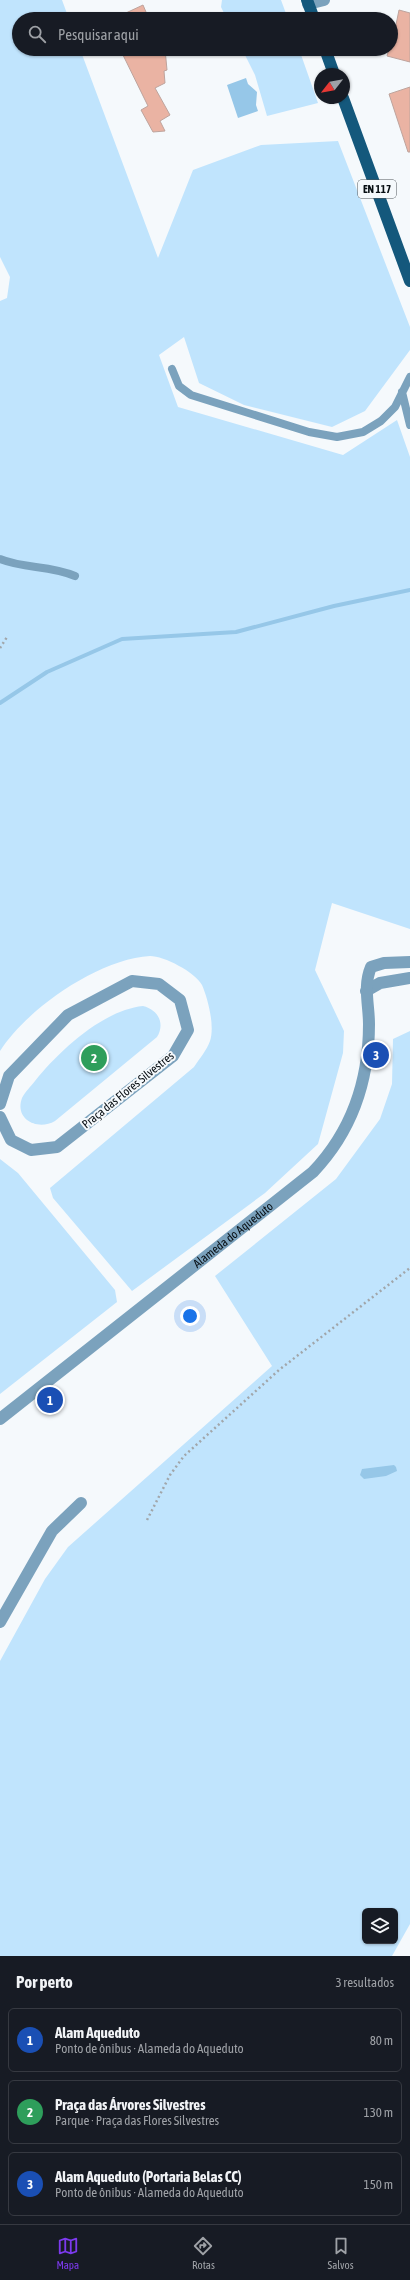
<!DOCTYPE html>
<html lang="pt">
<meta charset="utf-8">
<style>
:root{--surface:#171b24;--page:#20242c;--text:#f1f3f6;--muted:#9ea1a6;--line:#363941;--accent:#7c3aed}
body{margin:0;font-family:"Asap Condensed",sans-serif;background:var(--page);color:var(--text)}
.controls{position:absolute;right:12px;bottom:12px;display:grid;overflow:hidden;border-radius:6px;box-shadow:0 1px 3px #0004}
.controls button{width:36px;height:36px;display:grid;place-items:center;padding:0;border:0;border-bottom:1px solid var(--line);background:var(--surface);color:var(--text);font:20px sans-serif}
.compass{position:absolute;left:314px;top:68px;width:36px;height:36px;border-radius:50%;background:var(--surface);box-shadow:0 1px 3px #0004;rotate:239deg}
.you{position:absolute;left:190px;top:1316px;width:14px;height:14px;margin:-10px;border:3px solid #fff;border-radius:50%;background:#1a73e8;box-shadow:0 0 0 6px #1a73e833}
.badge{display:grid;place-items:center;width:26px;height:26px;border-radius:50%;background:var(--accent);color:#fff;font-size:13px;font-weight:700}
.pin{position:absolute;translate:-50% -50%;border:2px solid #fff;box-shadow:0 1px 4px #0006}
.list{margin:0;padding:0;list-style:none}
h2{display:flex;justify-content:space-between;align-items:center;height:52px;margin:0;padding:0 16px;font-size:17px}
h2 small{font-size:13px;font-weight:400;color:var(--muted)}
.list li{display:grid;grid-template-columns:26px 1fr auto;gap:12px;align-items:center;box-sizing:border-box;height:64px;margin:0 8px 8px;padding:0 8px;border:1px solid var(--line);border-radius:6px}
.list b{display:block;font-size:15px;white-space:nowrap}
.list p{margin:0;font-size:13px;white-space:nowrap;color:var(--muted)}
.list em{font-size:13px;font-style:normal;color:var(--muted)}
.icon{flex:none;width:22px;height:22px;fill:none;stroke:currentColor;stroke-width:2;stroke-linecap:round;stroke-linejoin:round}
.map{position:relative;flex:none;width:410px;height:1956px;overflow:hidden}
.search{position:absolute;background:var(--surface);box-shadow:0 1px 3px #0004;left:12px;right:12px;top:12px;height:44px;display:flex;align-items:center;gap:10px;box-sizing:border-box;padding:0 14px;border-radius:22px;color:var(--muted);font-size:15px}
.sheet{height:268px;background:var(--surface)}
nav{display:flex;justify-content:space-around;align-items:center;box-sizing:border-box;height:56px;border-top:1px solid var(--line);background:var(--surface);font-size:11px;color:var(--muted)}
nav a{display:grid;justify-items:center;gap:2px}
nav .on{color:var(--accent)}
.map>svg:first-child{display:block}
</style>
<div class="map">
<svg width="410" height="1956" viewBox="0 0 410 1956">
<rect width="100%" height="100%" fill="#f5f9fc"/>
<path fill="#c0e4fd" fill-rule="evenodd" d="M 0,0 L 62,0 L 69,19 L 19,19 L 19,49 L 80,49 L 158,258 L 193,170 L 261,145 L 338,141 L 410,327 L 410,350 L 365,411 L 332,427 L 244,405 L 199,383 L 184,337 L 159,355 L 178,407 L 343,455 L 397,420 L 410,457 L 410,929 L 332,903 L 315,970 L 344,1031 L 343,1053 L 318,1144 L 265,1193 L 132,1291 L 53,1198 L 50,1188 L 194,1067 C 199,1059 207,1050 210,1041 C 215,1026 208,999 202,985 C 195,972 164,956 150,956 C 98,959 27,1009 0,1051 L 0,301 L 7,298 L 10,277 L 0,257 Z
M 222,0 L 281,0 L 288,19 L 227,19 L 221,7 Z
M 242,49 L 299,49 L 318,103 L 267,116 L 255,75 Z
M 143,1006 C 159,1010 165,1024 157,1037 L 55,1121 C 38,1131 14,1120 22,1098 C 25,1092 31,1086 35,1081 C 59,1051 103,1010 143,1006 Z
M 410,1031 L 410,1924 L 392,1956 L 0,1956 L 0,1661 L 45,1579 L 68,1547 L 272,1366 L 215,1276 L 336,1179 L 380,1119 L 392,1084 L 393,1039 ZM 365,1911 L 395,1911 L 395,1941 L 365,1941 Z
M 0,1159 L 18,1173 L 115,1290 L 117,1302 L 0,1394 Z"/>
<path fill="#96c7e8" d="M 246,78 L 248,84 L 257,92 L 256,105 L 258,111 L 238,118 L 227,85 Z
M 394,1465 L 396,1467 L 397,1471 L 386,1476 L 364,1479 L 360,1475 L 362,1469 Z"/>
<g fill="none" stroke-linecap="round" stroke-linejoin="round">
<path stroke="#96c7e8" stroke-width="4" d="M 0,703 L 47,672 L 122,639 L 236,632 L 334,606 L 410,590"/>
</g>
<path fill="#eab3a3" stroke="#bea49d" d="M 143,5 L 149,19 L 113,19 Z
M 399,10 L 410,13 L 410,62 L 387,56 L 389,49 L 391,49 Z
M 129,49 L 165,49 L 167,70 L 164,71 L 165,83 L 155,88 L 170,115 L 160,121 L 165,131 L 153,132 L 141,110 L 148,106 L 122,53 Z
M 410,87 L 410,152 L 408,152 L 389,94 Z"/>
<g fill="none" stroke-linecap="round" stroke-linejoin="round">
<path stroke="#a1a6aa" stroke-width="2.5" stroke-dasharray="2 3" stroke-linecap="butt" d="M 0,648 L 7,637
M 147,1520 L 170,1475 L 184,1456 L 279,1370 L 410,1268"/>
<path stroke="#7ba2bd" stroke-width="8" d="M 172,369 L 179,386 L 191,395 L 309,432 L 337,437 L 363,432 L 381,421 L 395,407 L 410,377
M 402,392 L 410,425
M 0,559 C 24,569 49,565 75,576"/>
<g stroke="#7ba2bd" stroke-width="12">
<path d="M 308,4 L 324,0"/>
<path d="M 366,991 L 380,983 L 410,978"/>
<path d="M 0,1104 L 9,1076 L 68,1015 L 132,981 L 159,984 L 180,1000 L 188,1030 L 173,1056 L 57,1147 L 31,1150 L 11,1140 L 0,1117"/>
<path id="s1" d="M 0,1419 L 313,1172 C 352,1131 369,1080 369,1024 C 369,1005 363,986 371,967 L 384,963 L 410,962"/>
<path d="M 0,1622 L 52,1531 L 81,1503"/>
</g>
<path stroke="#14587c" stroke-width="12" d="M 307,0 L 314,19
M 325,49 L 334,74
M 343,98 L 410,281"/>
</g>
<g text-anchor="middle" stroke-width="4" stroke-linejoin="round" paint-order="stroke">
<rect fill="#f5f9fc" stroke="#4e5459" stroke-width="1" x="358" y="180" width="38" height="18" rx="3"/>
<g font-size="11" font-weight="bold" fill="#070e13">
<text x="377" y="193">EN 117</text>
</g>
<g font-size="12" fill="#070e13" stroke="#f5f9fc">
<text transform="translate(128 1090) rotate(-39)" y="4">Praça das Flores Silvestres</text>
<text dy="4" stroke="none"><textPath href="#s1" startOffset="297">Alameda do Aqueduto</textPath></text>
</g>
</g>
</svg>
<div class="controls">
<button><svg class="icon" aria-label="layers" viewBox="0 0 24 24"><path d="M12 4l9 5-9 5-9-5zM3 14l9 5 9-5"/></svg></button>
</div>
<svg class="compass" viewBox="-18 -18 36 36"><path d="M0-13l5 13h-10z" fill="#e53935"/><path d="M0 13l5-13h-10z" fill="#9ea1a6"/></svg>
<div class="you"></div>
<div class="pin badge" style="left:50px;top:1400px;background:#1a4fb4">1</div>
<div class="pin badge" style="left:94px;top:1058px;background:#2e9e5b">2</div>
<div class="pin badge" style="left:376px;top:1055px;background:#1a4fb4">3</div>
<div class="search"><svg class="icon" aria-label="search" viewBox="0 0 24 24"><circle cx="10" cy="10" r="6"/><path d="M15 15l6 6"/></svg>Pesquisar aqui</div>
</div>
<section class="sheet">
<h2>Por perto<small>3 resultados</small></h2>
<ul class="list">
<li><span class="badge" style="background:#1a4fb4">1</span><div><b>Alam Aqueduto</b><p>Ponto de ônibus · Alameda do Aqueduto</p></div><em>80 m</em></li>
<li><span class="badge" style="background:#2e9e5b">2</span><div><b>Praça das Árvores Silvestres</b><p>Parque · Praça das Flores Silvestres</p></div><em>130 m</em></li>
<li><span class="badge" style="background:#1a4fb4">3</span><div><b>Alam Aqueduto (Portaria Belas CC)</b><p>Ponto de ônibus · Alameda do Aqueduto</p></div><em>150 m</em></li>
</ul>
</section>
<nav>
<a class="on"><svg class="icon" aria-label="map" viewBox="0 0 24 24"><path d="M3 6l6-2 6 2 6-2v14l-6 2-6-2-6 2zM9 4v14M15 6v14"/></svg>Mapa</a>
<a><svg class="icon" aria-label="directions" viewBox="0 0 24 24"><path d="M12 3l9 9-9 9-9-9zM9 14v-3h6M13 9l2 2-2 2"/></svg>Rotas</a>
<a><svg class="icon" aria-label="saved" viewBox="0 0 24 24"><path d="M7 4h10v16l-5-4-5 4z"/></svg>Salvos</a>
</nav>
